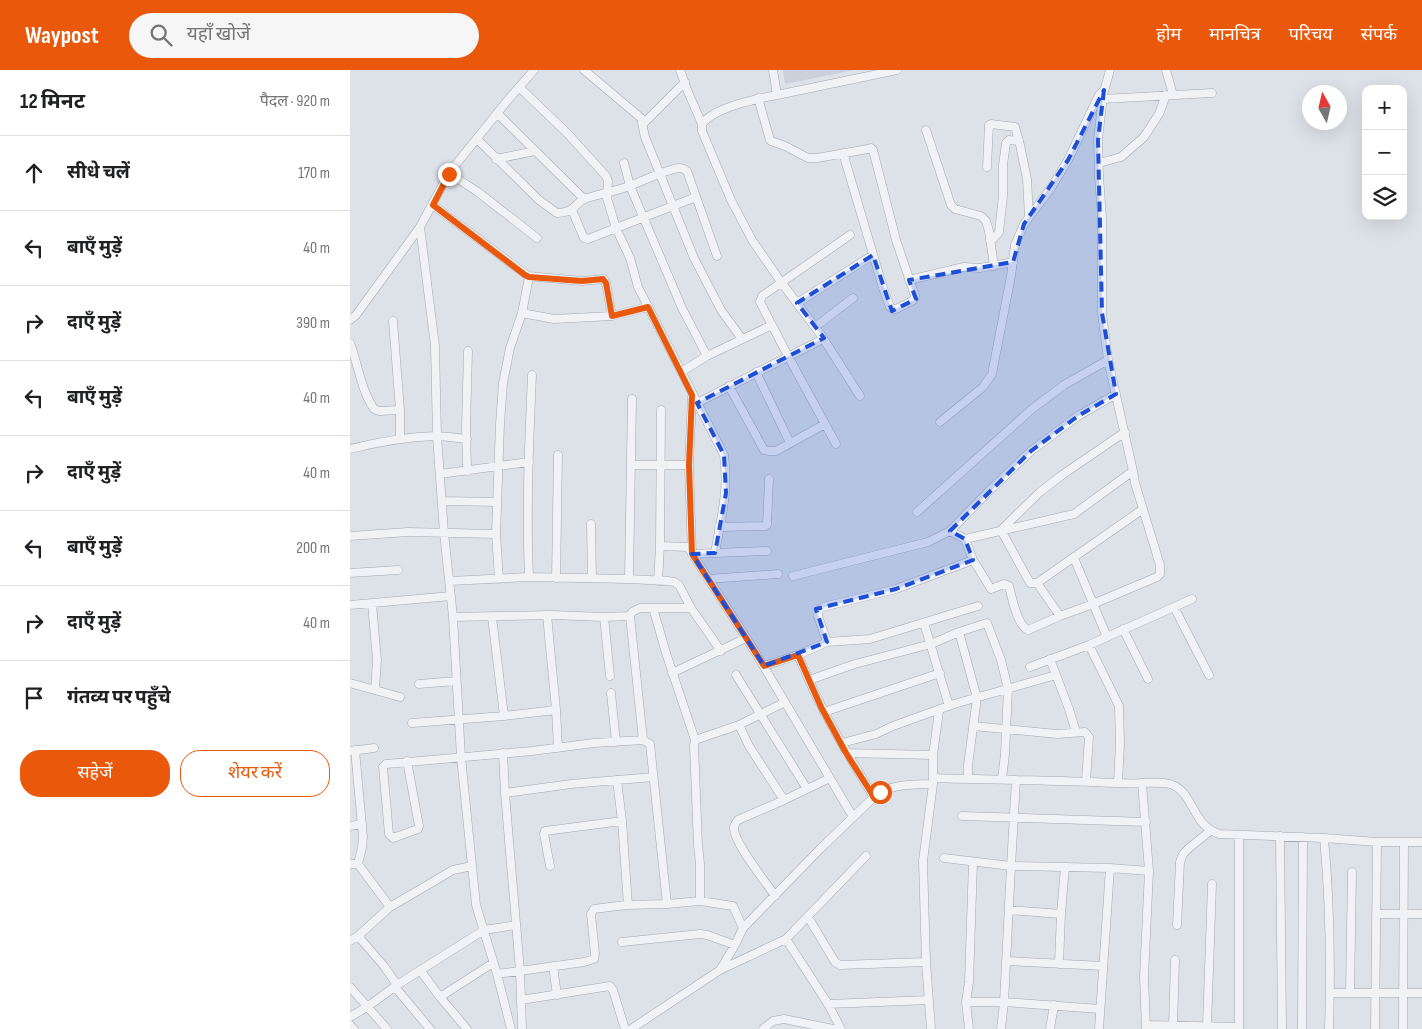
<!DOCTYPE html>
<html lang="hi">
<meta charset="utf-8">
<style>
:root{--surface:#fff;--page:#f6f6f6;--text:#202124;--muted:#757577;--line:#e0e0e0;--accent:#ea580c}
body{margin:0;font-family:"Sofia Sans Condensed","Noto Sans Devanagari",sans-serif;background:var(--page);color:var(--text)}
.controls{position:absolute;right:15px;top:15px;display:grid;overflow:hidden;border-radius:10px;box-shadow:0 5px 20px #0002}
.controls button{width:45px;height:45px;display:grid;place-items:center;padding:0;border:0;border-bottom:1px solid var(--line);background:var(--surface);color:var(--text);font:25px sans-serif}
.compass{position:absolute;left:952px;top:15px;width:45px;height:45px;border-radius:50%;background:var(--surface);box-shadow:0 5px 20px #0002;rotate:352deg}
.stop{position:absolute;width:15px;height:15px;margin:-11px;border:4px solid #ea580c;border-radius:50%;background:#fff}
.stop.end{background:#ea580c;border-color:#fff;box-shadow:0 1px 5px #0008}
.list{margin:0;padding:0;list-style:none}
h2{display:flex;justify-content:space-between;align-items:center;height:65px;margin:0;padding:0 20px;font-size:21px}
h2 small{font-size:16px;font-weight:400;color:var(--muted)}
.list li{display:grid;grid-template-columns:32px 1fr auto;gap:15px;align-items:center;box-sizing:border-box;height:75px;padding:0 20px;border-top:1px solid var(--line)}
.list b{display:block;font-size:19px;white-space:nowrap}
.list em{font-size:16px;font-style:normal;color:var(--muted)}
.actions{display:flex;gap:10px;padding:15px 20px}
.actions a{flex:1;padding:11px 0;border:1px solid var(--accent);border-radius:20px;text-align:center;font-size:18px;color:var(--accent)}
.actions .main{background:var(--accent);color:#fff}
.icon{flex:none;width:28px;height:28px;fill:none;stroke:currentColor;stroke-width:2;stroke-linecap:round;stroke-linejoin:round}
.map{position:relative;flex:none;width:1072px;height:959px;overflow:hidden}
header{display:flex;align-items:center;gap:30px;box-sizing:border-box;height:70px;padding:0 25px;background:var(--accent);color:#fff}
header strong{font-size:24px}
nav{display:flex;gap:28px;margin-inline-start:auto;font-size:18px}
.search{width:350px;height:45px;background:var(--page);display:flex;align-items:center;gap:12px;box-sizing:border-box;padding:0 18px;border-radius:28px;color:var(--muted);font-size:19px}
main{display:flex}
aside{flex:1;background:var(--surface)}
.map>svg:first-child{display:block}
</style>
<header>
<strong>Waypost</strong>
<div class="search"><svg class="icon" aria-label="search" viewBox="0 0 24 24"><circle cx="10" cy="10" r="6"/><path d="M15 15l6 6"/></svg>यहाँ खोजें</div>
<nav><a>होम</a><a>मानचित्र</a><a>परिचय</a><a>संपर्क</a></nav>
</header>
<main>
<aside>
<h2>12 मिनट<small>पैदल · 920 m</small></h2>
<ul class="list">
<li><svg class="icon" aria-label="ahead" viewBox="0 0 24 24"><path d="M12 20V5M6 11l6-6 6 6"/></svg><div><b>सीधे चलें</b></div><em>170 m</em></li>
<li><svg class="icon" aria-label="left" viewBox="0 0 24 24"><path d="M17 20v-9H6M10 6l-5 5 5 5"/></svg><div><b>बाएँ मुड़ें</b></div><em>40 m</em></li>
<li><svg class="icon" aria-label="right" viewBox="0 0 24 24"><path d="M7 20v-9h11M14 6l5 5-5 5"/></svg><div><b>दाएँ मुड़ें</b></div><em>390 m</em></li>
<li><svg class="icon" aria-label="left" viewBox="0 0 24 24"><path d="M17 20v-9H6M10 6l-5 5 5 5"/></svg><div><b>बाएँ मुड़ें</b></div><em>40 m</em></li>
<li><svg class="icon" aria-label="right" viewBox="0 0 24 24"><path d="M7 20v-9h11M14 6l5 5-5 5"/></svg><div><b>दाएँ मुड़ें</b></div><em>40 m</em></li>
<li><svg class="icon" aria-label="left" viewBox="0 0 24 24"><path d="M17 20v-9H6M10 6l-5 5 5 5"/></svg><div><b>बाएँ मुड़ें</b></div><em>200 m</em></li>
<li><svg class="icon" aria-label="right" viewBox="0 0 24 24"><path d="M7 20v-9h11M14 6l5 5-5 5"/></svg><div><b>दाएँ मुड़ें</b></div><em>40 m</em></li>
<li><svg class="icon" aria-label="arrive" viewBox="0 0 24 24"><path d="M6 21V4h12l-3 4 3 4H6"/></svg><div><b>गंतव्य पर पहुँचे</b></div></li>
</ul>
<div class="actions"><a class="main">सहेजें</a><a>शेयर करें</a></div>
</aside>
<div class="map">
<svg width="1072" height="959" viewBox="0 0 1072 959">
<rect width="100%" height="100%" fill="#dde1e8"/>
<path fill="#cbd0da" d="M 433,0 L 504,0 L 435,14 Z"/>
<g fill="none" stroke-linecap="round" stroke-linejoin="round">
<defs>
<path id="minor" d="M 234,0 L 291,48 L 295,67 L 344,188 L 371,240 L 392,269
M 330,0 L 338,22 L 352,54
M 423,0 L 427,25 L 547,0
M 816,0 L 823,25
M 169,17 L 217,63 L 256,106 L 258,111 L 257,128 L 266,158 L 280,188 L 288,217 L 374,385 C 379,421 371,448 365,483
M 427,25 C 406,29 365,37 352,54 L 352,61 L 381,130 L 402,170 L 431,212 L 471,265 L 510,326
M 408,28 L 420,70 L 421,71 L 435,76 L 458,88 L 467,88 L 518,79 L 521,78 L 523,80 L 546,170 L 565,226 L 564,229 L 562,231 L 546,239 L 543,239 L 540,237 L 533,218 L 493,83
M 753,29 L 862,23
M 147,43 L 234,129
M 293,54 L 335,12
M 576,60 L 601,135 L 605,139 L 631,146 L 636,151 L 639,161 L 644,196
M 127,69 L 189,130 L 207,143 C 227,142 223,133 237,128 C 252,123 268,121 282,115 C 295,110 317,99 330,98 C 334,98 334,99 337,101 L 367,186
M 146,89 L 185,81
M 274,93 L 280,116 L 332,238 L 357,286
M 749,93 L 771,87 L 794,67 L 809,44 L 816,25
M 637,97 L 639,55 L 641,54 L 665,57 L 670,75 L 677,109 L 679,146
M 99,103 L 128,122 L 187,168
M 83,135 L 178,206 L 232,211 L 254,209 L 256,213 L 262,246
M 222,140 L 233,166 L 234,168 L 238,169 L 346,127
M 70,157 L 85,276 L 87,366 L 94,463 L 103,547 L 111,687 L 126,835 L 147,904 L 161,959
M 640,170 L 645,167 L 649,162 L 653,126 L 653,95 L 656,73 L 659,70 L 669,71
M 559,210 L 614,197 L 630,198 L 663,192
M 447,233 L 523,185
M 172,243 L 204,249 L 262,246 L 298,237
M 0,250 L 6,245 L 70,157 L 99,103 L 157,31 L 184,0
M 43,251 L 50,340 L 50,369
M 465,257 L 503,228
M 0,273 C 8,294 11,320 24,339 L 29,341 L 50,340
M 331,302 L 357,286 L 422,255
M 406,302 L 440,373
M 379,316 L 414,380 L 419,381 L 426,381 L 475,354
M 347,333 L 473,269
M 590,352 L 633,317 L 642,304 L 661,206 L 665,175 L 674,154 L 701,118 L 718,90 L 749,25 L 754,20
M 486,374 L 438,286 L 410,232 L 412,226 L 500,165
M 0,379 C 28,372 56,367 85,366 C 96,366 106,368 117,369
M 281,395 L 339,395 L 342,484 L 417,481
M 339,395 L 342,327
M 117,401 L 116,357 L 118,281
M 90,404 L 179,392
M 93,431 L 147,432
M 567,442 L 682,339 L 714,315 L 758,290
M 241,454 L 242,508
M 369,457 L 416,456 L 417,455 L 419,409
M 0,466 L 58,462 L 146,464
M 615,469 L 600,461 L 638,422 L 681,381 L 728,346 L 766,324
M 310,476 L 311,340
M 724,488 L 757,567
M 623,490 L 641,519 L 654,514 L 659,516 C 662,528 667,555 678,560 L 710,546 L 743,534 L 807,507 L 810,504 L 810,495 L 785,413 L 783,401
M 0,503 L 48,500
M 443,506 L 578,472 L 600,461
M 179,507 C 176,440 179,373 182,305
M 206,508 L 208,385
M 149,509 L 146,464 L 150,354 L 153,313 L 160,278 L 172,243 L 179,207
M 279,509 L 282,329
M 358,509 L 428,504
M 100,511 L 179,507 L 279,509 L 318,511 L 324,512 L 329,515 L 341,538 L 371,581
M 308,511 L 310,476 L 338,477 L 404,580 L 503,747
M 687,513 L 680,513 L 651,460 L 690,422 L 712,405 L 775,362
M 22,534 L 27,590 L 25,620
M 0,535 L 101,526
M 824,537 L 859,605
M 303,538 L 316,583 L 345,670 L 344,676 L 348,775 L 350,794 L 350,831
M 197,545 L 206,640 L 208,678
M 710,546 L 687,513 L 793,439
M 103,547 L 202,545 L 254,547 L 280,546
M 142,547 L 154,646
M 254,547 L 260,606
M 574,553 L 599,636
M 773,559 L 798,609
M 609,562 L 627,628 L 618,695 L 618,709
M 477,572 L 520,569 L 628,536
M 739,575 L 769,636 L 770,673 L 768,713
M 700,589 L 719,639 L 726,662
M 414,596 L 448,585
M 680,597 L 739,575 L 842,529
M 322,603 L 396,568
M 386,605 L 457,719
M 459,610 L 448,585 L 477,572 L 468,546 L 469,540 L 473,537 L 546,519 L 623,490 L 615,469 L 724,444 L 783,401 L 758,290 L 752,243 L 752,148 L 749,106 L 748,70 L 753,25 L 760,0
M 0,613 L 50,627
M 69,614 L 106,611
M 261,623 L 266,672
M 474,642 L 590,603
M 62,653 L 154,646 L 206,640
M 389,655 L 399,676 L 434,730
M 623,656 L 707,664 L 735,662 L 739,667 L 736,711
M 293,670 L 280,546 L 282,542 L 290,538 L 341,538
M 345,670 L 389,655 L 435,632
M 492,673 L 526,664 L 543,656 L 604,634 L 706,605
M 5,680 L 13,767 L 12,777 L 8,794
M 0,681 L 24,678
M 153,683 L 155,723 L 221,714 L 303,707
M 496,683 L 583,685
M 57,691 L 69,756 L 68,759 L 43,768 L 39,764 L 33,697 L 36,694 L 182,681 L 244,673 L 293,670 L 300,674 L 317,834 L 276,835 L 244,839 L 241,844 L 245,884 L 244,889 L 234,892 L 170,901 L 172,959
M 583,708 C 644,710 705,710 767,713 C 775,713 784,714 793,713 C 802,713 811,712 820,714 C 845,722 840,754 869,764 L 974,768 L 1027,772 L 1072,772
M 267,710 L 272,751 L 278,835
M 666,710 L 661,796 L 760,798
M 524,727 C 541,713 562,715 583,714
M 612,746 L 796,752
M 0,756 L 12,754
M 930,766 L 932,959
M 974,768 C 980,832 981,895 979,959
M 594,788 L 661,796 L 654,932 L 750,939
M 0,794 L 8,794 L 40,837
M 200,796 L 194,764 L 195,761 L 272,751
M 425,826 C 416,812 382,771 384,757 C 385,753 386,752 388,750 L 434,730 L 480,708
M 317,834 L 350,831 L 383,836 L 393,858
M 659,840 L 711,844
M 1026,844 L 1072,844
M 458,847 L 485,892 L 490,895 L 576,892
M 827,855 L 830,792 L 833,784 L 839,778 L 860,761
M 8,866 L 40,837 L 103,800 L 122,796
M 436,869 L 516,786
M 0,871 L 8,866 L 34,896 L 47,915 L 134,860 L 166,855
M 272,872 L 350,864 L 357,865 L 385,875
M 656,891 L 753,896
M 709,894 L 711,844 L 715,797
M 203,896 L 207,925
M 70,900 L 90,927 L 117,959
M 370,900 L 385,875 L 393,858 L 470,779 L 524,727 C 500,689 477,651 459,610 L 505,594 L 581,574 L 609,562 L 637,553 L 651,590 L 658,619 L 655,684 L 652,709
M 147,904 L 170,901 L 155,723
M 0,917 L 37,959
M 45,917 L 80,959
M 980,923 L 1072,923
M 1000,923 L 1002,802
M 90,927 L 143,893
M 171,930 L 260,916 L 263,920 L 275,959
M 616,932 L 654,932 L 651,959
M 478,934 L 579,930
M 0,947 L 17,937 L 47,915
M 0,955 L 4,959
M 797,955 L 889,957
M 823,955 L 825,890
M 857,956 L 862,814
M 281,959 L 370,900 L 436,869 L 478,934 L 491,959
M 413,959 L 423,951 L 434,949 L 483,959
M 581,959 L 576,892 L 573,791 L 583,714 L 583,685 L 589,641
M 619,959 L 616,932 L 619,912 L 623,792
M 700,959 L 704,935
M 749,959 L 760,798 L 799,801 L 792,713
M 796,959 L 794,907 L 799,801
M 889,959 L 889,765
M 952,959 L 953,767
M 1025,959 L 1027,772
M 1053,959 L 1054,772"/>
</defs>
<use href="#minor" stroke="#a2a8b2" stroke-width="9"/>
<use href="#minor" stroke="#f0f2f6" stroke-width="8"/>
</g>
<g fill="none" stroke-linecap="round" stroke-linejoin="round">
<path stroke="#ea580c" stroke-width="6" d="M 99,104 L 83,135 L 175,205 L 179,207 L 232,211 L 253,209 L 256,213 L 262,246 L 298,237 L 342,325 L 339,395 L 342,484 L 414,596 L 448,585 L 471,637 L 496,683 L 524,727 L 530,722"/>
</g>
<path fill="#1d4ed8" fill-opacity="0.2" stroke="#1d4ed8" stroke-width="4" stroke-dasharray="10 6" stroke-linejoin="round" d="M 754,20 L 748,70 L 752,243 L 766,324 L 728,346 L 681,381 L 600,461 L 615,469 L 623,490 L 546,519 L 466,539 L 477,572 L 414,596 L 342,484 L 365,483 L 376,423 L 374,385 L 347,333 L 474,268 L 447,233 L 523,185 L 542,241 L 566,229 L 559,210 L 663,192 L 674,154 L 718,90 Z"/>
</svg>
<div class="controls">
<button>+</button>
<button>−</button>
<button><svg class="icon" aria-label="layers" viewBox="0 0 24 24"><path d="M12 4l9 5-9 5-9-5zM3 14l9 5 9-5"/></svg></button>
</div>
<svg class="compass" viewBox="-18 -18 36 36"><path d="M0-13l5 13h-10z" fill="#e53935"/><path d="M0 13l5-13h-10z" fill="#757577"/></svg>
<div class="stop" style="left:530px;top:722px"></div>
<div class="stop end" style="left:99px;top:104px"></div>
</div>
</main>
